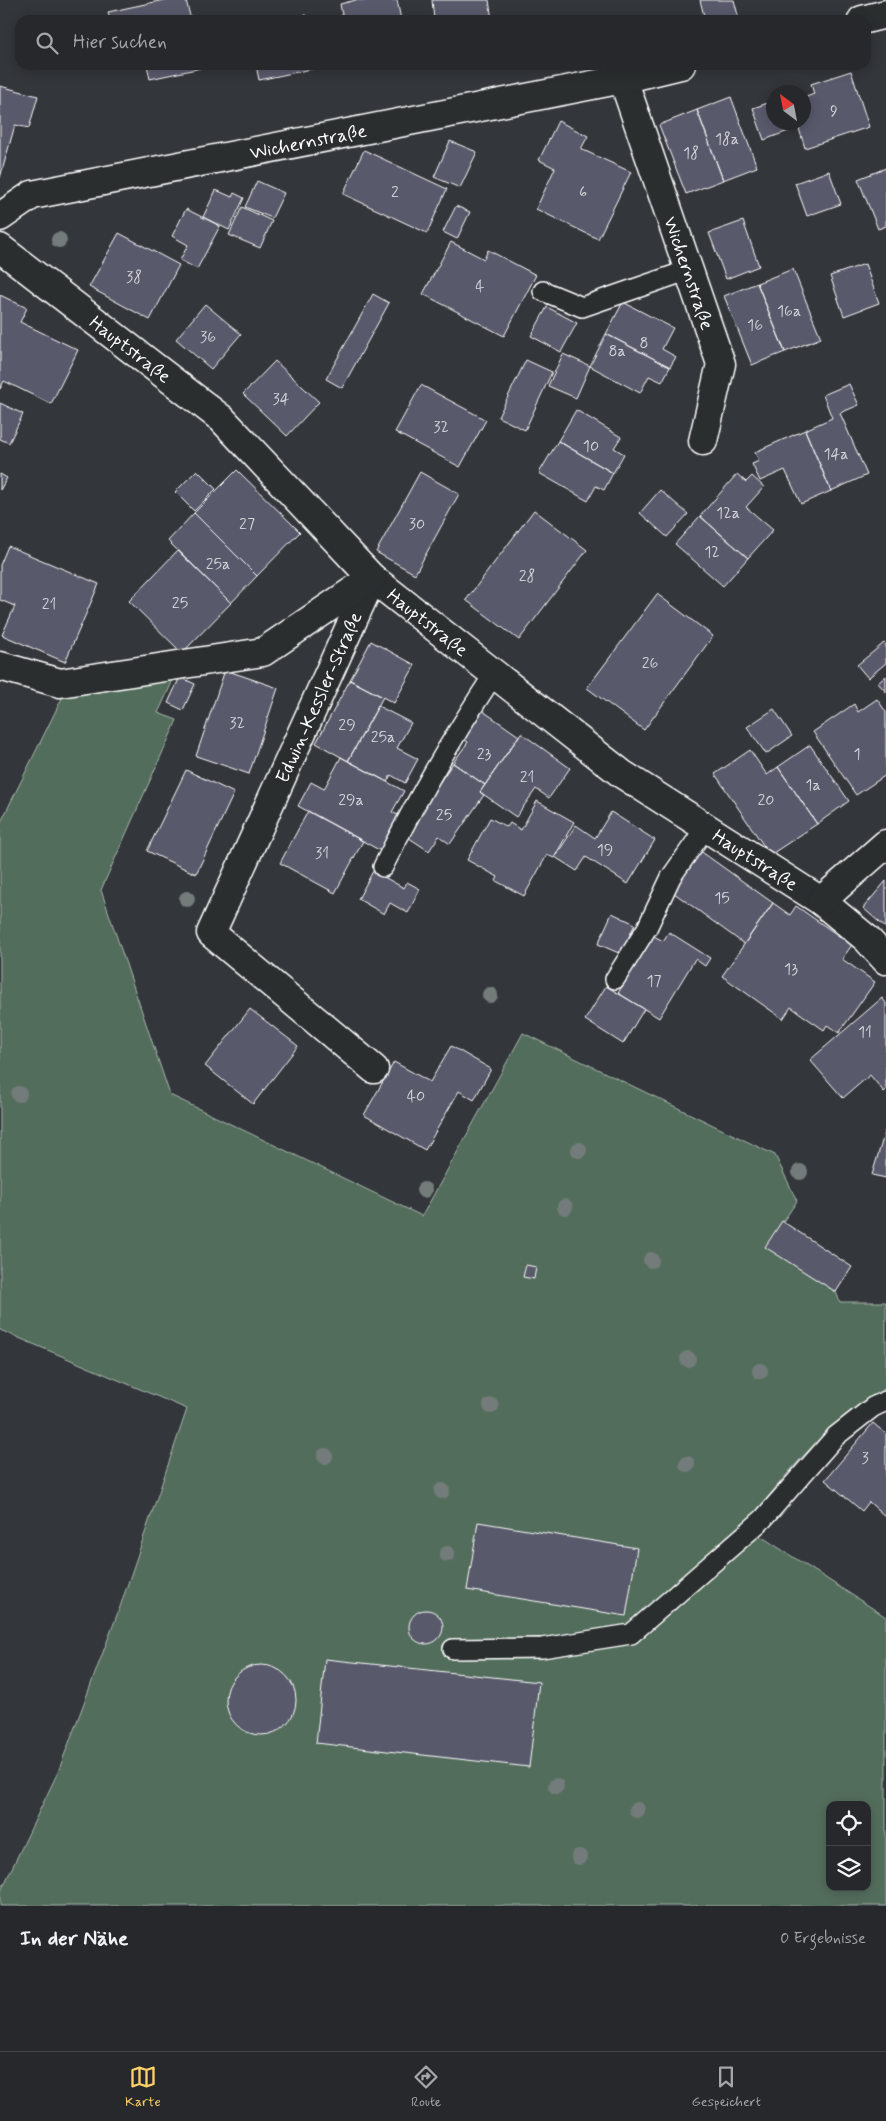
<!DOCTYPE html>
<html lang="de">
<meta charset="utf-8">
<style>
:root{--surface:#26282c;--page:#2e3034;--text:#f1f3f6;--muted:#a4a6a9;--line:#424448;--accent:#ffd166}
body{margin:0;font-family:Mynerve,sans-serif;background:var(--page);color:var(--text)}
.controls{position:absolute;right:15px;bottom:15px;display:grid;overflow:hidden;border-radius:10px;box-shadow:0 2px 12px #0003}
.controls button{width:45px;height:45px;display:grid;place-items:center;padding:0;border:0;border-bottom:1px solid var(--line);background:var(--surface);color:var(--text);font:25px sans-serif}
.compass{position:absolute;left:766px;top:85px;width:45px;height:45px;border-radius:50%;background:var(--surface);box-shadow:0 2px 12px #0003;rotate:328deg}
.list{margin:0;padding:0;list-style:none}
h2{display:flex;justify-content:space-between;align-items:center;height:65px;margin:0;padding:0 20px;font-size:21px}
h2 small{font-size:16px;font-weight:400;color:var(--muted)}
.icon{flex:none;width:28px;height:28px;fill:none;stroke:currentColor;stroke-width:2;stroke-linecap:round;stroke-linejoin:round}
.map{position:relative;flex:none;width:886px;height:1906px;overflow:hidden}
.search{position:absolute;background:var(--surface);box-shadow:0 2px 12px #0003;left:15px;right:15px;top:15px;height:55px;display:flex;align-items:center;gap:12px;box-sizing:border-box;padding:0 18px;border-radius:15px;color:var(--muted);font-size:19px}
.sheet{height:145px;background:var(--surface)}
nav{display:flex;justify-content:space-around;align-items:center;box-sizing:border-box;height:70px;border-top:1px solid var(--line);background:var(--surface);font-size:14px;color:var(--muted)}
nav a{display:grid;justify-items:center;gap:2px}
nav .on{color:var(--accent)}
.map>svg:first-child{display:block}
</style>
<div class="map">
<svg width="886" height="1906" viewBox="0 0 886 1906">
<rect width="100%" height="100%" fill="#33363a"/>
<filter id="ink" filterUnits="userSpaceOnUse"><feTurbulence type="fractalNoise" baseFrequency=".02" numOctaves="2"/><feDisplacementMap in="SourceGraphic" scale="10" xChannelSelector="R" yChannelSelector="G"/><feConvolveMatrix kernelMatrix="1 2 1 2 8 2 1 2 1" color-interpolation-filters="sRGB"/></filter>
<g filter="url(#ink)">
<path fill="#526d5c" stroke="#a8b6ae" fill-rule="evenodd" d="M 174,678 L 158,713 L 177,720 L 101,890 L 170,1095 L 422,1216 L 523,1033 L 775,1155 L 797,1201 L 766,1247 L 836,1292 L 840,1302 L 886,1302 L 886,1388 C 825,1420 781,1483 737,1534 L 762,1537 L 886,1617 L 886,1906 L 0,1906 L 0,1893 L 58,1772 L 120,1607 L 187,1409 L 0,1330 L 0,824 L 64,694 ZM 830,1805 L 867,1805 L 867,1887 L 830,1887 Z"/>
<path fill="#585a6c" stroke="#fff" d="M 164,0 L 186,0 L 191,20 L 110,20 L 108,12 Z
M 356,0 L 397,0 L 401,20 L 343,20 L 340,4 Z
M 432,0 L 489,0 L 492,20 L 434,20 Z
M 700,0 L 734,0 L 739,19 L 705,20 Z
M 306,15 L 307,20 L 280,20 Z
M 147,65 L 201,65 L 201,68 L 150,79 Z
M 256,65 L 315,65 L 316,68 L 259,80 Z
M 851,71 L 869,127 L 805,148 L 797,122 L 804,122 L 804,98 L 814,94 L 811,84 Z
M 0,86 L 38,96 L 29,128 L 15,125 L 0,178 Z
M 731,97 L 757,167 L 723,180 L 697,110 Z
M 774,101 L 774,122 L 792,122 L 794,129 L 764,140 L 753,108 Z
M 697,110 L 723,180 L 686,194 L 659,125 Z
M 558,121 L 588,136 L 581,149 L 631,172 L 598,239 L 536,209 L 555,168 L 539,160 Z
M 450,141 L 477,152 L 460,188 L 434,177 Z
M 364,150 L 447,189 L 427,233 L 343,194 Z
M 886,168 L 886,226 L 878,229 L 858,179 Z
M 829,171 L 841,204 L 807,216 L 795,183 Z
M 257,181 L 284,193 L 272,218 L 245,207 Z
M 216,190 L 232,197 L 234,193 L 244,198 L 229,230 L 203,217 Z
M 456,206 L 470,212 L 457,239 L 443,232 Z
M 242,207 L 272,221 L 260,248 L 229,235 Z
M 186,209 L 220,226 L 197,269 L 180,260 L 188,245 L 172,236 Z
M 743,221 L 759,266 L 726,279 L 709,233 Z
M 119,233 L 179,265 L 150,320 L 89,287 Z
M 451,242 L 484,259 L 488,250 L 536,275 L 504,336 L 423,294 Z
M 865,264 L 879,303 L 844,316 L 830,276 Z
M 793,269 L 821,338 L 785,352 L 757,283 Z
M 757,283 L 785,352 L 752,365 L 724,296 Z
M 373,294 L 389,303 L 342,388 L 326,379 Z
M 0,295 L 27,308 L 20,322 L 78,350 L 51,404 L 4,381 L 0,389 Z
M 623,302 L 673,328 L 662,349 L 676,357 L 670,367 L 606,334 Z
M 205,304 L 241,334 L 211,369 L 176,339 Z
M 547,307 L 577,323 L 561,352 L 531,336 Z
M 606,334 L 670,367 L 662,382 L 649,376 L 640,393 L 590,366 Z
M 563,354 L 590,366 L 576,398 L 548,386 Z
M 526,360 L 552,372 L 525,430 L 498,417 Z
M 275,361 L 319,402 L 287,436 L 243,394 Z
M 849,384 L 859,405 L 840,413 L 867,475 L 831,491 L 805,430 L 832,418 L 823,395 Z
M 421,385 L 486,420 L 460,467 L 395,432 Z
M 0,403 L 23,414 L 9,443 L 0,439 Z
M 576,410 L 621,437 L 614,448 L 624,454 L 613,473 L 558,441 Z
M 805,430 L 831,491 L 801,504 L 785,470 L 760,481 L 752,464 L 759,461 L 755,452 Z
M 558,441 L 613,473 L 604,490 L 596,486 L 588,501 L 539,473 Z
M 197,470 L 216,489 L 194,511 L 175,492 Z
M 237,470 L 300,532 L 257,576 L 194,513 Z
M 420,472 L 459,494 L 415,574 L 376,552 Z
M 0,474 L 7,478 L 0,490 Z
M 737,474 L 746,482 L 752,476 L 764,487 L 746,507 L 773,530 L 748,558 L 700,516 Z
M 660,490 L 688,514 L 667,537 L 640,513 Z
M 534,510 L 587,550 L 519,640 L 466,600 Z
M 194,513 L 257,576 L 231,603 L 168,541 Z
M 700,516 L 748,558 L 723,586 L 675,544 Z
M 8,546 L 99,584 L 65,662 L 2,635 L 15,606 L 0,600 L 0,565 Z
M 178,550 L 231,603 L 182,653 L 129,601 Z
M 657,594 L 713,636 L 644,730 L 587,688 Z
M 371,641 L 415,665 L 394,703 L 350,680 Z
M 884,643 L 886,645 L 886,663 L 868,678 L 857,665 Z
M 225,670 L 278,688 L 249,774 L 196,756 Z
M 886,676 L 886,692 L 878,683 Z
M 180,677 L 195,684 L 183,710 L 168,703 Z
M 350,680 L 383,697 L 348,761 L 316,743 Z
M 877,699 L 886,712 L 886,775 L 856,795 L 813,732 L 854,704 L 858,712 Z
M 378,706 L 411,723 L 397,748 L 418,759 L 405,783 L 391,775 L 387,782 L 348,761 Z
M 480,709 L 519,736 L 485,785 L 453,763 L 468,742 L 460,737 Z
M 774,709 L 792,736 L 766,754 L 747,727 Z
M 521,733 L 570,768 L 549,798 L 536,789 L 516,817 L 480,792 Z
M 810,745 L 849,801 L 817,824 L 778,767 Z
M 750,750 L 767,775 L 778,767 L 817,824 L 770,855 L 715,774 Z
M 341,757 L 404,791 L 392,812 L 400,816 L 381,851 L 298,806 L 311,782 L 324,789 Z
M 453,763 L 485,785 L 480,792 L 484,795 L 450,844 L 439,836 L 429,851 L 403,834 Z
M 186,770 L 234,793 L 196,874 L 147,851 Z
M 537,801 L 574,822 L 554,858 L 547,855 L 524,896 L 496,881 L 498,877 L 467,860 L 490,818 L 507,827 L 510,823 L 521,830 Z
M 308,811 L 363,841 L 335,893 L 280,863 Z
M 611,812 L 655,840 L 628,884 L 586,857 L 577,871 L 555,857 L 576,825 L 595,838 Z
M 699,850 L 773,903 L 744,944 L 670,890 Z
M 373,871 L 404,888 L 407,882 L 420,889 L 408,913 L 390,903 L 384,914 L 358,899 Z
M 886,881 L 886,928 L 863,908 Z
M 773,903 L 790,915 L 796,906 L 852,945 L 842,959 L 875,982 L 839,1033 L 827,1025 L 824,1030 L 791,1007 L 783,1019 L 722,976 Z
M 612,913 L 635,924 L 621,954 L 598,944 Z
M 669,932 L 710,958 L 705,966 L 695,959 L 659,1018 L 618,993 L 654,936 L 663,941 Z
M 606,986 L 644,1009 L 623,1044 L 585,1020 Z
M 882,998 L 886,1003 L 886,1090 L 884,1092 L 870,1075 L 843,1098 L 810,1060 Z
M 250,1009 L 298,1046 L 253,1104 L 205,1066 Z
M 451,1046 L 491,1069 L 474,1100 L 459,1091 L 425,1150 L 364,1115 L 394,1062 L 430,1082 Z
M 886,1128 L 886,1178 L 872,1175 Z
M 782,1221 L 852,1267 L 836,1292 L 765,1247 Z
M 526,1265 L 536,1267 L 534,1279 L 523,1277 Z
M 873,1423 L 886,1434 L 886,1517 L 869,1502 L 862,1511 L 825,1480 Z
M 478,1522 L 637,1548 L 626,1616 L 467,1590 Z
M409 1627a17 17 0 1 1 34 0a17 17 0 1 1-34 0Z
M 325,1659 L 539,1682 L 529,1767 L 316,1743 Z
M226 1700a35 35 0 1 1 70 0a35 35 0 1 1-70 0Z"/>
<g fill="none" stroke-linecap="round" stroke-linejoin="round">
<defs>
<path id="service" d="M 543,291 L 582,307 L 689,270
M 383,867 C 416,800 453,736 494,674
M 615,979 L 647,928 L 671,877 L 706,827
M 453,1649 L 542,1648 L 631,1634 L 763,1519 L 836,1436 L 873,1407 L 886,1401"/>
<g id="minor">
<path d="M 862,20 L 886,14"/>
<path id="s1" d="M 623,79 L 721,364 L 703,441"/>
<path id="s2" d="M 0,217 L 32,195 L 623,79 L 681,65"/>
<path id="s3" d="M 0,248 L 222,419 L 372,578 L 622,774 L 821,901 L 867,939 L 886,960"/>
<path d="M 372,578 L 211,933 L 374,1069"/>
<path d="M 0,666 L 60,683 L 263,652 L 372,578"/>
<path d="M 821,901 L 886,844"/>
</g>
</defs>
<use href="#service" stroke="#fff" stroke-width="22"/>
<use href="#minor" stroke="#fff" stroke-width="31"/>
<use href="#service" stroke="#2a2d2e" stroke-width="19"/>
<use href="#minor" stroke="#2a2d2e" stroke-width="28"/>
</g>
<g fill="#737c7a">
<circle cx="59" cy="240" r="8"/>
<circle cx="187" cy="899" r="8"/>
<circle cx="490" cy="995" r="8"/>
<circle cx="19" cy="1094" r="8"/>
<circle cx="579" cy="1150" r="8"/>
<circle cx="800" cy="1172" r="8"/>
<circle cx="424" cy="1190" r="8"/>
<circle cx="565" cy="1207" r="8"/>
<circle cx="651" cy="1260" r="8"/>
<circle cx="688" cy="1359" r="8"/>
<circle cx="760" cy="1371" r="8"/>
<circle cx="491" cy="1406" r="8"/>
<circle cx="325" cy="1456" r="8"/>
<circle cx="687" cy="1464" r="8"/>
<circle cx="442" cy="1491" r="8"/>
<circle cx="447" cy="1554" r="8"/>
<circle cx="556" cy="1786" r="8"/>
<circle cx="637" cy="1810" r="8"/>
<circle cx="579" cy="1857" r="8"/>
</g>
</g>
<g text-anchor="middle" stroke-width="5" stroke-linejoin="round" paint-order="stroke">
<g font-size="16" fill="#d5d6da">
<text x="834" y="116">9</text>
<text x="727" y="144">18a</text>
<text x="691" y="158">18</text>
<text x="395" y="197">2</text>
<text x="583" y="197">6</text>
<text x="134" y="282">38</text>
<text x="480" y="291">4</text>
<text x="789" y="316">16a</text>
<text x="755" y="330">16</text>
<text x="208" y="342">36</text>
<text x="644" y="348">8</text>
<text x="617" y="356">8a</text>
<text x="281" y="404">34</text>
<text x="441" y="432">32</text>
<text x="591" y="451">10</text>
<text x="836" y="459">14a</text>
<text x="728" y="518">12a</text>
<text x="247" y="529">27</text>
<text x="417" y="529">30</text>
<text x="712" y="557">12</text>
<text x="218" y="569">25a</text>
<text x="527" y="581">28</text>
<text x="180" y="608">25</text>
<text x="49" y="609">21</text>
<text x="650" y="668">26</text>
<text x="237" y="728">32</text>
<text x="347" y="730">29</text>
<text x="383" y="742">25a</text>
<text x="484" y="759">23</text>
<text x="857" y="759">1</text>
<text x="527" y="782">21</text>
<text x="813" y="790">1a</text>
<text x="351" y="805">29a</text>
<text x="766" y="805">20</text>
<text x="444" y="820">25</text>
<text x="605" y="855">19</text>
<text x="322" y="858">31</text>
<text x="722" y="903">15</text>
<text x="791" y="974">13</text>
<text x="654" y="986">17</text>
<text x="865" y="1037">11</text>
<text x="416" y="1101">40</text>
<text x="865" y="1463">3</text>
</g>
<g font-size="19" fill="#fff" stroke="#2a2d2e">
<text dy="7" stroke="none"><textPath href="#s2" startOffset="320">Wichernstraße</textPath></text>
<text dy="7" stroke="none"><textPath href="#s1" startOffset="205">Wichernstraße</textPath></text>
<text dy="7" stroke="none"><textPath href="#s3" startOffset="165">Hauptstraße</textPath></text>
<text dy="7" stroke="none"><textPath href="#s3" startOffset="570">Hauptstraße</textPath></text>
<text transform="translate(318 697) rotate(-66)" y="7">Edwin-Kessler-Straße</text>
<text dy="7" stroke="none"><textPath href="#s3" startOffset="975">Hauptstraße</textPath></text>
</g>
</g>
</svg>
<div class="controls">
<button><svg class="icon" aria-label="locate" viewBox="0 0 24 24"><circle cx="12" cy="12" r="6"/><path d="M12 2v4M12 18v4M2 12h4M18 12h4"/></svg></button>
<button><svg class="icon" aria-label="layers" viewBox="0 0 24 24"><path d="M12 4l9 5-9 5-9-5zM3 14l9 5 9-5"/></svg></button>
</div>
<svg class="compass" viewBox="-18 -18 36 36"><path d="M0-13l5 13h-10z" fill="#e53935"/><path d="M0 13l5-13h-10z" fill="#a4a6a9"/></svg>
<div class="search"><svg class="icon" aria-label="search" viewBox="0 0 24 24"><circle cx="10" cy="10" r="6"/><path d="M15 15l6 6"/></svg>Hier suchen</div>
</div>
<section class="sheet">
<h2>In der Nähe<small>0 Ergebnisse</small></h2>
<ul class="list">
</ul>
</section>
<nav>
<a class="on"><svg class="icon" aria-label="map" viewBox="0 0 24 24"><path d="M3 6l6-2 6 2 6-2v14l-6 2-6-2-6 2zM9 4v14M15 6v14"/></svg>Karte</a>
<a><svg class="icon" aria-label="directions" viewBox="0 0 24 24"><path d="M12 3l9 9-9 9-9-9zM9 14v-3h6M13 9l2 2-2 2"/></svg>Route</a>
<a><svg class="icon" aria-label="saved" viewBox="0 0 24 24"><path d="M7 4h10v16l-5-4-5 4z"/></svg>Gespeichert</a>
</nav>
